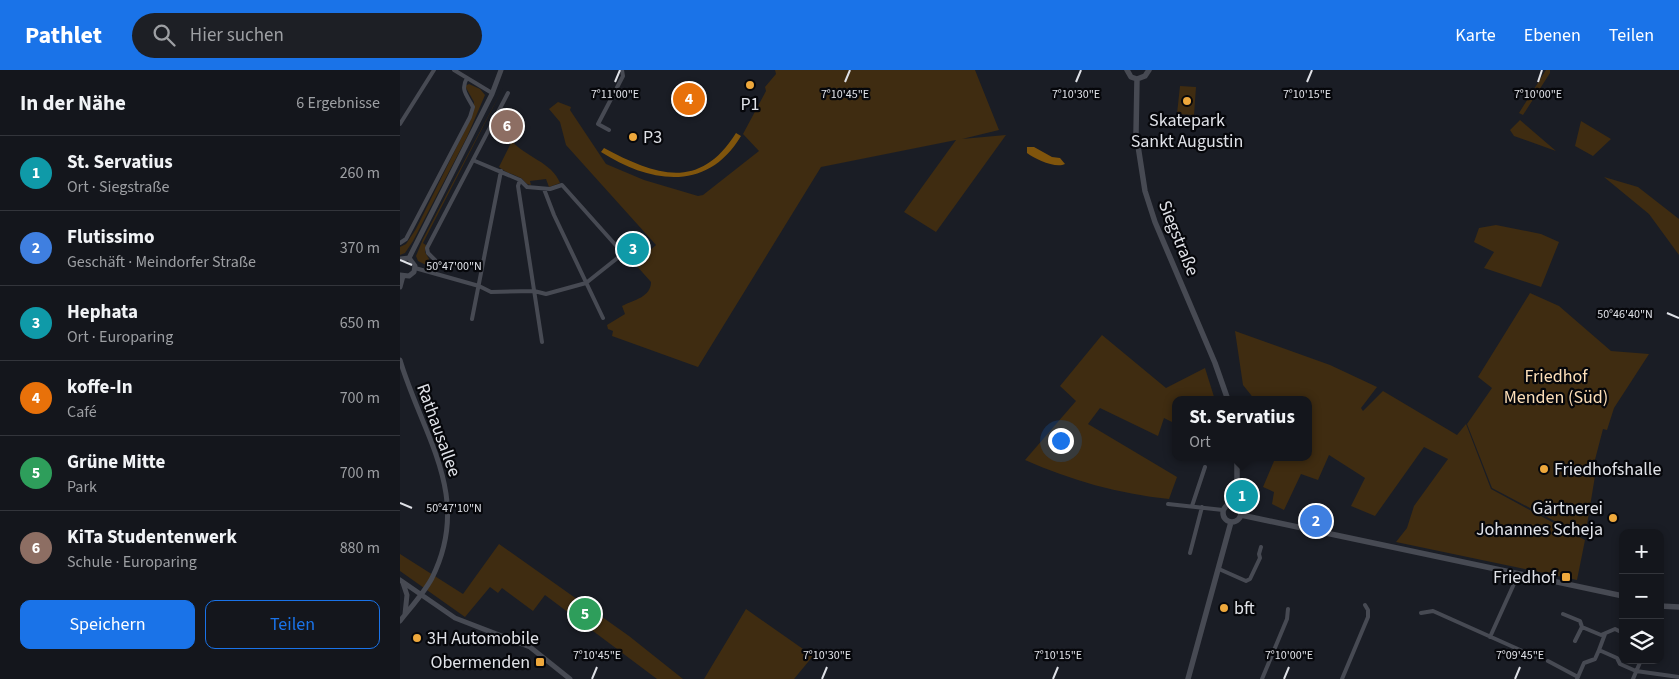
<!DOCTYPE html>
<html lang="de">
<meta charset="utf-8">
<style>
:root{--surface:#14161c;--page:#1d1f25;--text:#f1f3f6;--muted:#9d9fa3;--line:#33353b;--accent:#1a73e8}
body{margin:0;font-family:"Source Sans 3",sans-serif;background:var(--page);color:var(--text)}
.controls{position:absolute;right:15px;bottom:15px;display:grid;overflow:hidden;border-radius:10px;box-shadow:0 2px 8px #0003}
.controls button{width:45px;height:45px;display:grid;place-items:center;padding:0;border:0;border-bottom:1px solid var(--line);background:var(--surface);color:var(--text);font:25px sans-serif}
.you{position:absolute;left:660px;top:370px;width:18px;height:18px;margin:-12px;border:4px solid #fff;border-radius:50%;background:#1a73e8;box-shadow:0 0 0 8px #1a73e833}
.badge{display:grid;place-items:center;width:32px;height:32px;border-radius:50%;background:var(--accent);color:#fff;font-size:16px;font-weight:700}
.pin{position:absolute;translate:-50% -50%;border:2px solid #fff;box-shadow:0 1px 5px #0006}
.popup{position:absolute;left:772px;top:326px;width:140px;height:65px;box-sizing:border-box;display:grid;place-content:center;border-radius:10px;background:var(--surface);filter:drop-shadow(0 1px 4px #0005);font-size:16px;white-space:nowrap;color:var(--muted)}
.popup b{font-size:19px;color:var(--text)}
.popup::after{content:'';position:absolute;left:50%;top:100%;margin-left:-10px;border:10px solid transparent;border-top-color:var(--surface)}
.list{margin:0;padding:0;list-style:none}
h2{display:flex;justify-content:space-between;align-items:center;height:65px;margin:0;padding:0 20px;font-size:21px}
h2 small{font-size:16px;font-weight:400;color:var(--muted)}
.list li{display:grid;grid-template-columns:32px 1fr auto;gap:15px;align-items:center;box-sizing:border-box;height:75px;padding:0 20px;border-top:1px solid var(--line)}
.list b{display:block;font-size:19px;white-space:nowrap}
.list p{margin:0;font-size:16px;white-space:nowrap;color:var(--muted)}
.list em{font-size:16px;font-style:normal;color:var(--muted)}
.actions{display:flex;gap:10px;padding:15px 20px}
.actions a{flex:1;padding:11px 0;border:1px solid var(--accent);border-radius:10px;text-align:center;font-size:18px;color:var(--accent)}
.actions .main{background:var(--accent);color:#fff}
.icon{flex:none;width:28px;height:28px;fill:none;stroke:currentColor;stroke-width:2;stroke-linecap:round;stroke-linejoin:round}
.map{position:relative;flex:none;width:1279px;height:609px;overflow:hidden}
header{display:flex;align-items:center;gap:30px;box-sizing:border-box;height:70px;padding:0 25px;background:var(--accent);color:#fff}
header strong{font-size:24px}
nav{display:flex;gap:28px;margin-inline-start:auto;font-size:18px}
.search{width:350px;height:45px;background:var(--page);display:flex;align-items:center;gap:12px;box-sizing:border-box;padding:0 18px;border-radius:28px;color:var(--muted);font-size:19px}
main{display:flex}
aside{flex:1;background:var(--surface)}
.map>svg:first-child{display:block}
</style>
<header>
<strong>Pathlet</strong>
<div class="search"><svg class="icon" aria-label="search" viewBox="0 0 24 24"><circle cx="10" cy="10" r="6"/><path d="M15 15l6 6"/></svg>Hier suchen</div>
<nav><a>Karte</a><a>Ebenen</a><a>Teilen</a></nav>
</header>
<main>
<aside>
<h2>In der Nähe<small>6 Ergebnisse</small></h2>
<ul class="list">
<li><span class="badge" style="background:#0f9aa8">1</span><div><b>St. Servatius</b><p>Ort · Siegstraße</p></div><em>260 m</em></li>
<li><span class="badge" style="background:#3f7fe0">2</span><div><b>Flutissimo</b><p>Geschäft · Meindorfer Straße</p></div><em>370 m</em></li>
<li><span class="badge" style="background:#0f9aa8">3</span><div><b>Hephata</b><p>Ort · Europaring</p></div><em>650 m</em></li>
<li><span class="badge" style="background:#e8710a">4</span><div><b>koffe-In</b><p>Café</p></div><em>700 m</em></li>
<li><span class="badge" style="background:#2e9e5b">5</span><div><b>Grüne Mitte</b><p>Park</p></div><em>700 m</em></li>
<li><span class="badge" style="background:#8d6e63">6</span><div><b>KiTa Studentenwerk</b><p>Schule · Europaring</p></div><em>880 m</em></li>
</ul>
<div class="actions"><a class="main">Speichern</a><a>Teilen</a></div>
</aside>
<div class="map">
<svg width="1279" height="609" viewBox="0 0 1279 609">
<rect width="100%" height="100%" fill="#1a1d25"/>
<path fill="#3f2c11" d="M 375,0 L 575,0 L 599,60 L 562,69 L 606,65 L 536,162 L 504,142 L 556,70 L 421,97 L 298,297 L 212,266 L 213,261 L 208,259 L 207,255 L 225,244 L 222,236 C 234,230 251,227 251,212 L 235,194 L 256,175 L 166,75 L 160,52 L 149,39 L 158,32 L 171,37 L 170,40 L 206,94 L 244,110 L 298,126 L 303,125 L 359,81 L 343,64 L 366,21 L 365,17 L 376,4 Z
M 1146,0 L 1150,0 L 1150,3 L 1123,45 L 1119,43 Z
M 69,14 L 80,19 L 85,25 L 67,67 L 13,171 L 5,183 L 0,185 L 0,177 L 6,174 L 16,159 L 71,48 L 74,32 L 65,16 Z
M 780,16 L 796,17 L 794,45 L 777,44 Z
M 103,18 L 23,173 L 27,176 L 25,182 L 29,189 L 26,195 L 18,191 L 16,186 L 23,169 Z
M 1120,50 L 1156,81 L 1114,66 L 1110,60 Z
M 1181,51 L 1211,69 L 1193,86 L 1175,76 Z
M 112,71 C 125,87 152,92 160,113 L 149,117 L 146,109 L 130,111 L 131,115 C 125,114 125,111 121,108 C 113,104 106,103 99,97 Z
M 1204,107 L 1238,117 L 1279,149 L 1279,185 L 1249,144 Z
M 1096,155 L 1141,164 L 1159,172 L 1141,217 L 1084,198 L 1094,182 L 1074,172 L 1079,158 Z
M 1130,223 L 1159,236 L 1211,281 L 1249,284 L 1214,338 L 1207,360 L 1203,359 L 1191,405 L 1195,406 L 1185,467 L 1092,418 L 1067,354 L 1092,318 L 1078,307 Z
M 835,261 L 930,295 L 977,317 L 961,338 L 963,341 L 983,321 L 1057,365 L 1066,354 L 1091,419 L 1185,470 L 1177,510 L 996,472 L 1007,458 L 1014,436 L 1048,389 L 1024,377 L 975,446 L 951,436 L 965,408 L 929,385 L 918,410 L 901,404 L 884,440 L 872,434 L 874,422 L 863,417 L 874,391 L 867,387 L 908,387 L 908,330 L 855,330 L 843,315 Z
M 702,265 L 766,318 L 805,298 L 815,330 L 776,330 L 776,354 L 764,348 L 758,366 L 700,338 L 688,354 L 777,407 L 769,429 C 719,424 670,410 625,390 L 676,331 L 660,316 Z
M 99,474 L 229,566 L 283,609 L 257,609 L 145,525 L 133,541 L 102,518 L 98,523 L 90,517 L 65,547 L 0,501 L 0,484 L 63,524 Z
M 346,539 L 413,586 L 394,609 L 304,609 Z"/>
<path fill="#80550c" d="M 336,63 L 341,66 C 307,123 250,113 201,82 L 204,78 C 255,105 299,122 336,63 Z
M 627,77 L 634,77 L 652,87 L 660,88 L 665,94 C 656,99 635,89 627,83 Z"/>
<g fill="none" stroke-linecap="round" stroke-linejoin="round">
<path stroke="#474a53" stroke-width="4" d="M 54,0 L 92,23
M 0,54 L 34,0
M 209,60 L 198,54 L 223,6 L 222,0
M 120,110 L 118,116 L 142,272
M 144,119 L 154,145 L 203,248
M 0,173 L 6,169 L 70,47 L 73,37 C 67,25 60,20 67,8
M 15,198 L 79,216 L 91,222 L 134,221 L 146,224 L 186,213 L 220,186 L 220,180 L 162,115 L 150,119 L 127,117 L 120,110 L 75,91
M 34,203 L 35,190 L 28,183 L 27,178 L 108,23
M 72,249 L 101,101
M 768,434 L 823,440
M 792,436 L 805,397
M 790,483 L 802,437
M 819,499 L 846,511 L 850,509 L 860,488 L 859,484 L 861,477
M 1260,542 L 1261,537
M 1021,543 L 1033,541 L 1138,588
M 1163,544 L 1180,551 L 1182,557
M 1090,567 L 1118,505
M 1175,571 L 1182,557 L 1201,565 L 1215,559 L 1223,563
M 1199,580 L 1205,564
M 1148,591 L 1178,607
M 862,609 L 887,549 L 888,539
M 942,609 L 968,547 L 968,540 L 965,535
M 1177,609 L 1184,593 L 1195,589 L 1199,580 L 1217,588 L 1220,594 L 1236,601 L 1279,607
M 1233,609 L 1241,590"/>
<path stroke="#474a53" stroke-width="5" d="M 9,188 L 92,24 L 101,0
M 0,189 L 9,188 L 15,196 L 14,202 L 9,206 L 0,205
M 0,217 L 3,206
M 0,290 C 23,367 73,426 32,508 C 24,523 11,537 0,551
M 0,510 L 55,548 L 130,577 L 170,609
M 3,513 L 7,525 L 5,544"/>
<path stroke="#474a53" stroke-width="5.5" d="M 727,0 L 731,7 L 737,9 L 745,6 L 749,0
M 737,9 L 736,63 L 745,121 L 755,152 L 815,293 L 828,330
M823 443a9 9 0 1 1 18 0a9 9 0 1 1-18 0Z
M 833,434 L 837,414 L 837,387
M 841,445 L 1223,526
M 1260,536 L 1279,537
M 788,609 L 831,452"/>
</g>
<path fill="none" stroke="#e0e2e8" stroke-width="2" d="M 215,12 L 220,0M 445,12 L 450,0M 676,12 L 681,0M 907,12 L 912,0M 1138,12 L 1142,0M 0,190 L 12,195M 1267,243 L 1279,248M 0,433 L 12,438M 192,609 L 197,597M 422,609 L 427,597M 653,609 L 658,597M 884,609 L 889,597M 1115,609 L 1120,597"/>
<g fill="#eea83c" stroke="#06070b" stroke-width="2">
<circle cx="350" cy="15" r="5"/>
<circle cx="787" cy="31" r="5"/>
<circle cx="233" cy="67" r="5"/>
<circle cx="1144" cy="399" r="5"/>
<circle cx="1213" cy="448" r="5"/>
<rect x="1161" y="502" width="10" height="10" rx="2.5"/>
<circle cx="824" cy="538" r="5"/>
<circle cx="17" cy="568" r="5"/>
<rect x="135" y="587" width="10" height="10" rx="2.5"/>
</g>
<g text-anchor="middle" stroke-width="4.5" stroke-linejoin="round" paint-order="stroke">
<g font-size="18" fill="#e0e2e8" stroke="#06070b" text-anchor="start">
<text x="350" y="40" text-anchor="middle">P1</text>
<text x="787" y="56" text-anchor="middle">Skatepark<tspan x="787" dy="21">Sankt Augustin</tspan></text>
<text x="243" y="73">P3</text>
<text x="1154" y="405">Friedhofshalle</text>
<text x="1203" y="444" text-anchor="end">Gärtnerei<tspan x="1203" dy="21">Johannes Scheja</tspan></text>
<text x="1156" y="513" text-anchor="end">Friedhof</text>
<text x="834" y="544">bft</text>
<text x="27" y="574">3H Automobile</text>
<text x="130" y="598" text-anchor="end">Obermenden</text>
</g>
<g font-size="18" fill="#e0e2e8" stroke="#06070b">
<text transform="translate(779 168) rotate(68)" y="6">Siegstraße</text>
<text transform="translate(39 360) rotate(70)" y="6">Rathausallee</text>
</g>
<g font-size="18" fill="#fddfb8" stroke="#06070b">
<text x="1156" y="312">Friedhof<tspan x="1156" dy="21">Menden (Süd)</tspan></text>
</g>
</g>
<g font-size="12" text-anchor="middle" fill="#e0e2e8" stroke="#06070b" stroke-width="4.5" stroke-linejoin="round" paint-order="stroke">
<text x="215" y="28">7°11'00"E</text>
<text x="445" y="28">7°10'45"E</text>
<text x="676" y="28">7°10'30"E</text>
<text x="907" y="28">7°10'15"E</text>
<text x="1138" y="28">7°10'00"E</text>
<text x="54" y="200">50°47'00"N</text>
<text x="1225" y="248">50°46'40"N</text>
<text x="54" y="442">50°47'10"N</text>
<text x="197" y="589">7°10'45"E</text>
<text x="427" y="589">7°10'30"E</text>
<text x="658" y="589">7°10'15"E</text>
<text x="889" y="589">7°10'00"E</text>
<text x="1120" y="589">7°09'45"E</text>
</g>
</svg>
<div class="controls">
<button>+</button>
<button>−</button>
<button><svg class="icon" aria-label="layers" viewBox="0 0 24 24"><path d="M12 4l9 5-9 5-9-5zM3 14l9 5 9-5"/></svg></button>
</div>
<div class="you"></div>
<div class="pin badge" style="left:842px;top:426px;background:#0f9aa8">1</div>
<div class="popup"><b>St. Servatius</b>Ort</div>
<div class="pin badge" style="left:916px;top:451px;background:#3f7fe0">2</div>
<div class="pin badge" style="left:233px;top:179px;background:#0f9aa8">3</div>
<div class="pin badge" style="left:289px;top:29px;background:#e8710a">4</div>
<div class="pin badge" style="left:185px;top:544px;background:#2e9e5b">5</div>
<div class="pin badge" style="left:107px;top:56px;background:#8d6e63">6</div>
</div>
</main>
